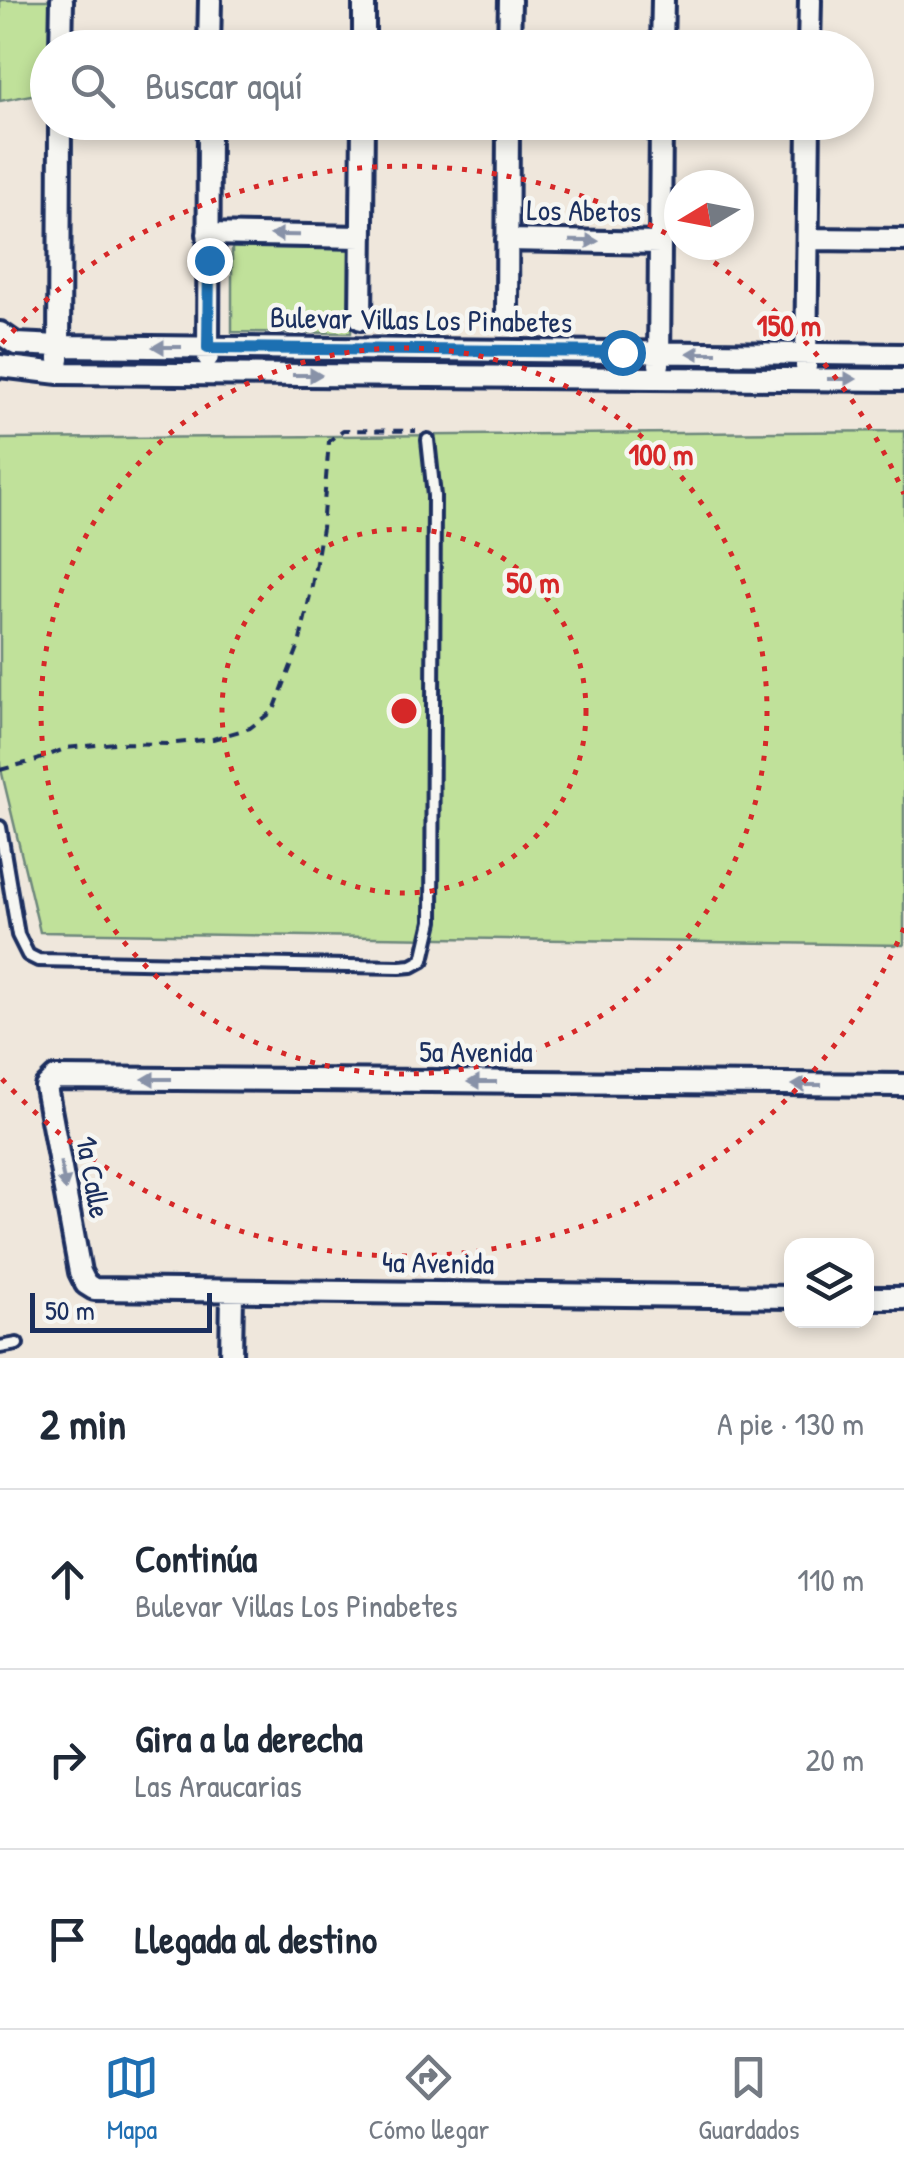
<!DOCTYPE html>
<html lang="es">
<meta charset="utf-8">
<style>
:root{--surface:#fff;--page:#f6f6f7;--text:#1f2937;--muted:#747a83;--line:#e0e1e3;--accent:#1f6fb2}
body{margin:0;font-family:"Patrick Hand",sans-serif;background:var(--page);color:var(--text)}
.controls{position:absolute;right:30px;bottom:30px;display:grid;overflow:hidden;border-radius:20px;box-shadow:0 5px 15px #0003}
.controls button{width:90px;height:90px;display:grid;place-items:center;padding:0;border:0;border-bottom:2px solid var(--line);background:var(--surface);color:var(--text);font:50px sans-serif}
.compass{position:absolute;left:664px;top:170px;width:90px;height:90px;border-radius:50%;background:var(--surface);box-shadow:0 5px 15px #0003;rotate:260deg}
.scale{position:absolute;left:30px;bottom:25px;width:182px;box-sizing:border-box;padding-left:10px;border:5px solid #1b2f5e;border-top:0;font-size:28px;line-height:35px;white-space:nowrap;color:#1b2f5e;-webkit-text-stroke:8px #f6f6f2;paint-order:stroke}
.stop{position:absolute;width:30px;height:30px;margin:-22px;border:8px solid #1f6fb2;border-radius:50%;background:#fff}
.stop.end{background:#1f6fb2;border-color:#fff;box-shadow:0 2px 10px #0008}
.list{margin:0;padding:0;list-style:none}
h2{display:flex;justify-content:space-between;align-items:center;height:130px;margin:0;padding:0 40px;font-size:42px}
h2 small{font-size:32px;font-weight:400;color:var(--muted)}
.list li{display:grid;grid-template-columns:65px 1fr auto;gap:30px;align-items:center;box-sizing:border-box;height:180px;padding:0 40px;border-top:2px solid var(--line)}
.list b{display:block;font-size:38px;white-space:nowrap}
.list p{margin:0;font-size:32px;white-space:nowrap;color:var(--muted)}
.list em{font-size:32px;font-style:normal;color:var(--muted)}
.icon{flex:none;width:55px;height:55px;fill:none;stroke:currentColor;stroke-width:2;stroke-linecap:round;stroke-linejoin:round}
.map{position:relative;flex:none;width:904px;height:1358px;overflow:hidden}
.search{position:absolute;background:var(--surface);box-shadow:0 5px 15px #0003;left:30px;right:30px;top:30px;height:110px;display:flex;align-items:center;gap:25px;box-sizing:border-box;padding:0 35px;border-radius:55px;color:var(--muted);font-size:38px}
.sheet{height:670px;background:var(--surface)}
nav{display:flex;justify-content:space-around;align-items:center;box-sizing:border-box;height:140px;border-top:2px solid var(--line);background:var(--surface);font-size:28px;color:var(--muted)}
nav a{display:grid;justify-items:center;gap:5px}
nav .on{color:var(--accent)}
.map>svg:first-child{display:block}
</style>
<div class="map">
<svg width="904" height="1358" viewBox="0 0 904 1358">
<rect width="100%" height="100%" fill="#efe7dc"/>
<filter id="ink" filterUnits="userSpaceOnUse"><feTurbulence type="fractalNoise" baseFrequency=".01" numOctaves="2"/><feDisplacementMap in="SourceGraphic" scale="20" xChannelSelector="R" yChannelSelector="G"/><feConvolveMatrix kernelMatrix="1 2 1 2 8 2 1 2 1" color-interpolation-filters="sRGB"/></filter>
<g filter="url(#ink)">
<path fill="#c0e19a" stroke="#6e887c" stroke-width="2.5" d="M 0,0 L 52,0 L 47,92 L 0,101 Z
M 232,247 L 352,249 L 351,333 L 232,332 Z
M 904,431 L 904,945 L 40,932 L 0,765 L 0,439 Z"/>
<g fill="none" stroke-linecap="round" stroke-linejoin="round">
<defs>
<path id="lane" d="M 0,827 L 18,935 L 28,955 L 38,960 L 400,967 L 412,966 L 423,960 L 432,921 L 434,496 L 428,440
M 0,1347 L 17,1344"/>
<path id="street" d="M 61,48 L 62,0
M 209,48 L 210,0
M 364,48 L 364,0
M 509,48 L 510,0
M 662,48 L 663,0
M 809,48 L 810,0
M 208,234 L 362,237
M 808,239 L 904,240
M 507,240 L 660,243
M 507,314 L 508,122
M 361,319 L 363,122
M 0,333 L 16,344 L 59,346 L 904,355
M 208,357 L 209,122
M 59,360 L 60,122
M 659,365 L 661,122
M 0,366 L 59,373 L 904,380
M 806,367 L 809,122
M 792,1297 L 94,1289 L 86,1284 L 80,1272 L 46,1087 L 55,1078 L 904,1085
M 866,1298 L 904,1298
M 231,1358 L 232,1291"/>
</defs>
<use href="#lane" stroke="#1b2f5e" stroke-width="18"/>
<use href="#street" stroke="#1b2f5e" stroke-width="28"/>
<path stroke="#1b2f5e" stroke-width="4" stroke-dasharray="10 8" stroke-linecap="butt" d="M 0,770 L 37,760 L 67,748 L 115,743 L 167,744 L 213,739 L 250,728 L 274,710 L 299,645 L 311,591 L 322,528 L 329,441 L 343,430 L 416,431"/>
<use href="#lane" stroke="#f6f6f2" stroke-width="10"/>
<use href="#street" stroke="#f6f6f2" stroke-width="20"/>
</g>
<defs><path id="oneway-solid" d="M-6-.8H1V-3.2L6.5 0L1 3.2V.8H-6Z" transform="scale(2.5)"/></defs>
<g fill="#8892a8">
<use href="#oneway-solid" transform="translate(285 235) rotate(-179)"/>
<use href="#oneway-solid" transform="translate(584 241) rotate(1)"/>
<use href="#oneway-solid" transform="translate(167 347) rotate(-180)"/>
<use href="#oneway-solid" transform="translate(702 353) rotate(-180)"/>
<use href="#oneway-solid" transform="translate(307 375)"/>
<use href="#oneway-solid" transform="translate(842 379)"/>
<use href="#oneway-solid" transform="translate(157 1079) rotate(-180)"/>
<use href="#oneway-solid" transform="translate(482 1082) rotate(-180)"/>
<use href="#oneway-solid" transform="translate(807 1085) rotate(-180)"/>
<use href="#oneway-solid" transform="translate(63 1176) rotate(80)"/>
</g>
</g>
<g fill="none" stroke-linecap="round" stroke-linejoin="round" filter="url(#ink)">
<path stroke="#1f6fb2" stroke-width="12" d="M 209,260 L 208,348 L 622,352"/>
</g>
<g fill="none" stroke="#d62828" stroke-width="5" stroke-dasharray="5 10">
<circle cx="404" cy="711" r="182"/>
<circle cx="404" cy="711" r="363"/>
<path d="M904 928A545 545 0 0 1 2 1079M2 343A545 545 0 0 1 676 239M689 246A545 545 0 0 1 904 494"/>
</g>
<g text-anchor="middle" stroke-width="9" stroke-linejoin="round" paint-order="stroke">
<g font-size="30" fill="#1b2f5e" stroke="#f6f6f2">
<text transform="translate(584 211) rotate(1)" y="10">Los Abetos</text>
<text transform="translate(421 320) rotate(1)" y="10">Bulevar Villas Los Pinabetes</text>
<text x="476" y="1062">5a Avenida</text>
<text transform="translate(93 1177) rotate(80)" y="10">1a Calle</text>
<text transform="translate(438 1263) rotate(1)" y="10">4a Avenida</text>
</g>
</g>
<circle cx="404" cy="711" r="15" fill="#d62828" stroke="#f6f6f2" stroke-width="5"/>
<g font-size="30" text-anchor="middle" font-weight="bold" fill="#d62828" stroke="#f6f6f2" stroke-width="9" stroke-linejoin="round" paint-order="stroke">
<text x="789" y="336">150 m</text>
<text x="661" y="465">100 m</text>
<text x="533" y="593">50 m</text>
</g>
</svg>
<div class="controls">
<button><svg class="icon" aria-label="layers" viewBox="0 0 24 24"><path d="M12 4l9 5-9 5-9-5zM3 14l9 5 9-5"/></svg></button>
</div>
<svg class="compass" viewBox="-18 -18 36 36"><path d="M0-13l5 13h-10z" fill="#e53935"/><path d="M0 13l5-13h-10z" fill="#747a83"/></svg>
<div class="scale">50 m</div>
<div class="stop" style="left:622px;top:352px"></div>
<div class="stop end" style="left:209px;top:260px"></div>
<div class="search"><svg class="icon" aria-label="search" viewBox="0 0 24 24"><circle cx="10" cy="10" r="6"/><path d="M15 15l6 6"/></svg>Buscar aquí</div>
</div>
<section class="sheet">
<h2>2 min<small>A pie · 130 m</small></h2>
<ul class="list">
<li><svg class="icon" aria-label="ahead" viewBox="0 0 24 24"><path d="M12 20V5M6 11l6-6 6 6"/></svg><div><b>Continúa</b><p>Bulevar Villas Los Pinabetes</p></div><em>110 m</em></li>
<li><svg class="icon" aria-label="right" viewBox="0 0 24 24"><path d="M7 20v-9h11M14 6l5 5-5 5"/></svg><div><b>Gira a la derecha</b><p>Las Araucarias</p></div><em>20 m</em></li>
<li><svg class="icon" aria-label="arrive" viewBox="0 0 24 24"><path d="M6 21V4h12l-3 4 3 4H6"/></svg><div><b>Llegada al destino</b></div></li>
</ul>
</section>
<nav>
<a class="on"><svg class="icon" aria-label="map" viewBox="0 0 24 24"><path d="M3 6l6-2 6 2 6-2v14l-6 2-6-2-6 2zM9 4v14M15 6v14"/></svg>Mapa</a>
<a><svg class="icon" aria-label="directions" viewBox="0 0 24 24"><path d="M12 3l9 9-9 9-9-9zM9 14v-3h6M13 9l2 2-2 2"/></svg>Cómo llegar</a>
<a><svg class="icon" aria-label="saved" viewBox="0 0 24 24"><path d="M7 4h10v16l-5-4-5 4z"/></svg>Guardados</a>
</nav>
